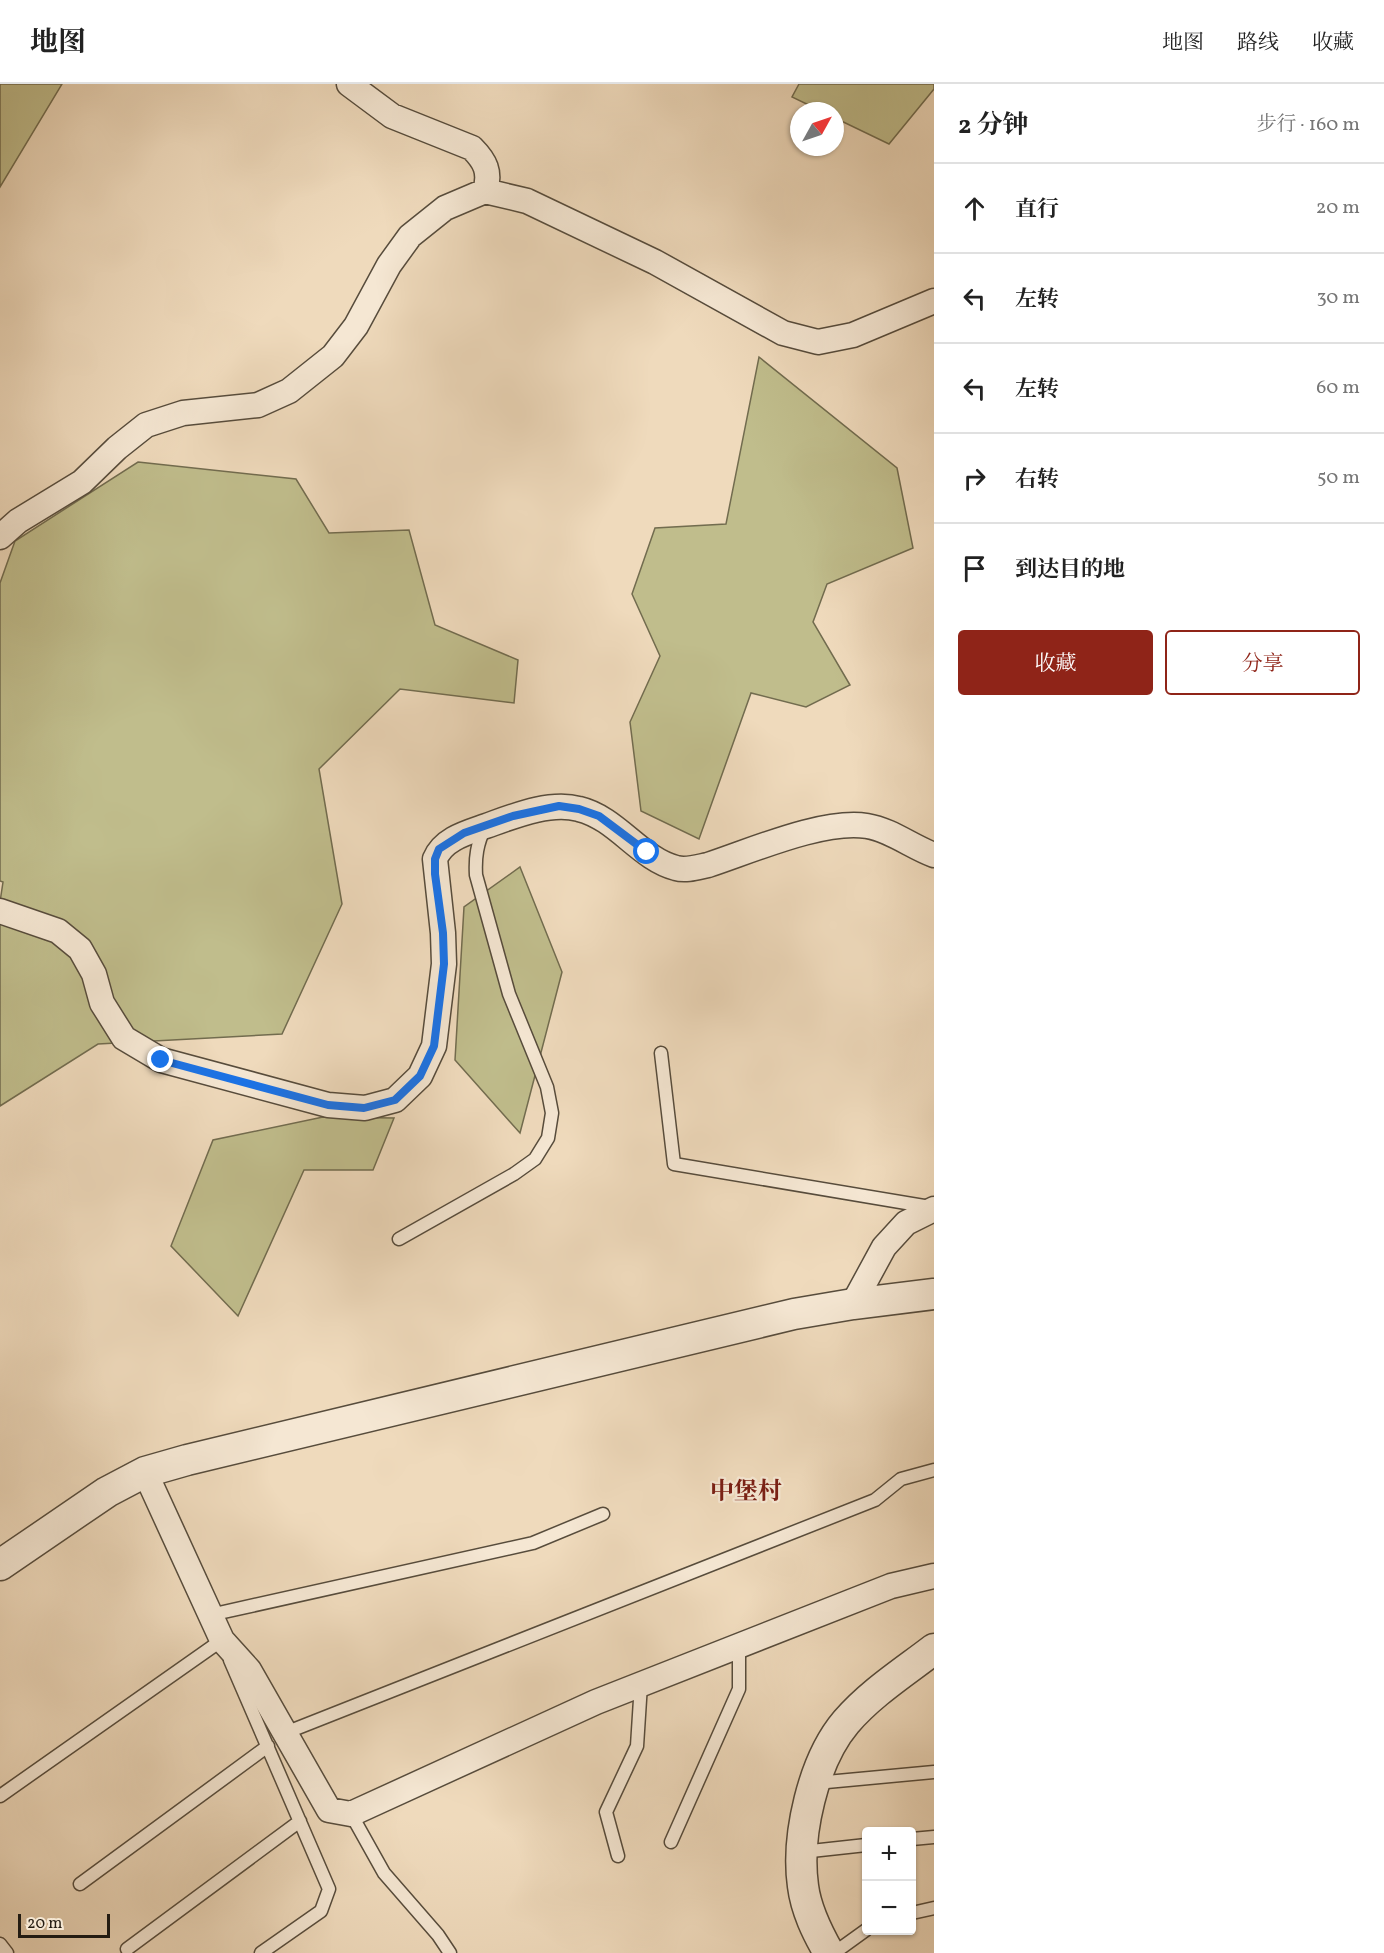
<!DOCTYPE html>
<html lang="zh">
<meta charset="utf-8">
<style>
:root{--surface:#fff;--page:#f6f6f6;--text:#222;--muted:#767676;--line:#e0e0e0;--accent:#8f2418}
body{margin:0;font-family:Vollkorn,"Noto Serif SC",serif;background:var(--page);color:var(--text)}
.controls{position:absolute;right:18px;bottom:18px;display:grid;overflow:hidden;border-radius:6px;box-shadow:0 2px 4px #0004}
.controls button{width:54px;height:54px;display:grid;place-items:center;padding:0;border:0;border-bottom:2px solid var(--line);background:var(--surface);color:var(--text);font:30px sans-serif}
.compass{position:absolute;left:790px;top:18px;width:54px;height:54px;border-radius:50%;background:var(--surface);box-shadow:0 2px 4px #0004;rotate:50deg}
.scale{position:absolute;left:18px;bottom:15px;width:92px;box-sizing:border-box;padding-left:6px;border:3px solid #241c12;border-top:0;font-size:16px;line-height:21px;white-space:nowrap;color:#241c12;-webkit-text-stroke:4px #f5e7d3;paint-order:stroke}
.stop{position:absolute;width:18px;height:18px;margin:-14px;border:4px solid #1a73e8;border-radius:50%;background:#fff}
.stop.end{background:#1a73e8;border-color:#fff;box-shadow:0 2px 6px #0008}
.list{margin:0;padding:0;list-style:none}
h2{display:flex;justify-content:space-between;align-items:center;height:78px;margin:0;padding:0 24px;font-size:26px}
h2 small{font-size:20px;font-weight:400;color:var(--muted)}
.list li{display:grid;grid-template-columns:39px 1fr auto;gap:18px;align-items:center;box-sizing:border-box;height:90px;padding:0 24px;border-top:2px solid var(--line)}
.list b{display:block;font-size:22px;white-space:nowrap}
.list em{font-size:20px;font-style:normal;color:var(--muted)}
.actions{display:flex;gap:12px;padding:18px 24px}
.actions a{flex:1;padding:14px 0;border:2px solid var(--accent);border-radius:6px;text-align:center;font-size:21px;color:var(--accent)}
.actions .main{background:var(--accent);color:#fff}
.icon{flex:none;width:33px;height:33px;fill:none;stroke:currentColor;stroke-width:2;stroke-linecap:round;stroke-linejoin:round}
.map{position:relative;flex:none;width:934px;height:1869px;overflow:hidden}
header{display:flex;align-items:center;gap:36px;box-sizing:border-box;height:84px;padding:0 30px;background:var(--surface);border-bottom:2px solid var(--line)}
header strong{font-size:28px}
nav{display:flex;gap:33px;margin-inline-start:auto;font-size:21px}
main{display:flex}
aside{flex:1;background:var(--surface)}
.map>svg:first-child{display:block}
</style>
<header>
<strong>地图</strong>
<nav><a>地图</a><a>路线</a><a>收藏</a></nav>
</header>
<main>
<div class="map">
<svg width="934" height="1869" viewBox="0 0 934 1869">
<rect width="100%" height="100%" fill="#efdabc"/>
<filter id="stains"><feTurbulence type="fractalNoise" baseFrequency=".00333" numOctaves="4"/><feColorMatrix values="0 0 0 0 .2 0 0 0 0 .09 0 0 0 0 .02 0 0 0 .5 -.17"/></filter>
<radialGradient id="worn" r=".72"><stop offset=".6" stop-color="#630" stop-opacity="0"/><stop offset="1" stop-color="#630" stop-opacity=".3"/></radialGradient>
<path fill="#c0bd8c" stroke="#726c4f" stroke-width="1.5" d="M 0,0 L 62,0 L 0,103 Z
M 799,0 L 934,0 L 934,5 L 889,60 L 835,34 L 835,27 L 821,27 L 792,13 Z
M 759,273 L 897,384 L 913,464 L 827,500 L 813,538 L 850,601 L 806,623 L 751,609 L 699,755 L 641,727 L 630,638 L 660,572 L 632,510 L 655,444 L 726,440 Z
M 138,378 L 296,395 L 329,449 L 409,446 L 435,541 L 518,576 L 514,619 L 400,605 L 319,685 L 342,820 L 282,950 L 98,960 L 0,1022 L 0,818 L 3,798 L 0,797 L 0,499 L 15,457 Z
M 520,783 L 562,888 L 520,1049 L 455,976 L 464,823 Z
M 323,1033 L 394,1034 L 373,1086 L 304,1086 L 238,1232 L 171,1162 L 213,1056 Z"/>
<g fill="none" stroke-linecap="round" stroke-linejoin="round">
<defs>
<path id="service" d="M 661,969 L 674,1080 L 930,1123
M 399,1155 L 514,1090 L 535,1075 L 548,1054 L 552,1029 L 547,1003 L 509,910 L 476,791 C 475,773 477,760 485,743
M 210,1531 L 533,1459 L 603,1430
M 230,1576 L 329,1805 L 321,1827 L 261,1869
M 285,1649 L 875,1416 L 901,1395 L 934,1386
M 816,1699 L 934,1688
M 0,1712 L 222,1556 L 223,1560
M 351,1730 L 384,1789 L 438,1851 L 450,1869
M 912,1755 L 934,1753
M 671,1758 L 739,1605 L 739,1561
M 802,1768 L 866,1761
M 618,1772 L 606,1728 L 637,1662 L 641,1600
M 80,1800 L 268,1662
M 912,1829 L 934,1824
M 0,1860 L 7,1869
M 127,1865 L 300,1737
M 834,1869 L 866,1846"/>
<path id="minor" d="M 349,0 L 392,32 L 472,64 C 485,77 491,88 485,107
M 0,453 L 18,437 L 82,398 L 117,364 L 146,341 L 183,329 L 258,321 L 289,307 L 333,272 L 356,242 L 389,181 L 410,152 L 445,124 L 485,107 L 527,117 L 655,178 L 783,249 L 818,258 L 853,251 L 934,217
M 0,827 L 58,847 L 80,865 L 94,890 L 102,919 L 124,954 L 161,976 L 328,1021 L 365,1024 L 395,1016 L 420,992 L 434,962 L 444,880 L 443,849 L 435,775 C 443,755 466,749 486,742 C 514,732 550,717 579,725 C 617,734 640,775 676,784 C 686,787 698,783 708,781 C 751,767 823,735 867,742 C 891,746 912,763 934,771
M 853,1220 L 884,1163 L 906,1139 L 934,1125
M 145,1388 L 222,1556 L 249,1586 L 329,1726 L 351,1730 L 596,1618 L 891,1502 L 934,1492"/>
<path id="tertiary" d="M 0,1481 L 107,1408 L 145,1388 L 187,1376 L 794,1230 L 853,1220 L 934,1210
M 829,1869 C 817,1848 806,1826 803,1802 C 796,1752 813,1677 846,1638 C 871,1609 904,1588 934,1565"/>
</defs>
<use href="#service" stroke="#574c3c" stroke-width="15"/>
<use href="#minor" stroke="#574c3c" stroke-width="27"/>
<use href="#tertiary" stroke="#574c3c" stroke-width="33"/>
<use href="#service" stroke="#f5e7d3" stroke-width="12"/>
<use href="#minor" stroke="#f5e7d3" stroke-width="24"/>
<use href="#tertiary" stroke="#f5e7d3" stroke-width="30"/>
</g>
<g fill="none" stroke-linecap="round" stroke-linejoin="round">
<path stroke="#1a73e8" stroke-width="8" d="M 161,976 L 328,1021 L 364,1024 L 395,1016 L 420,992 L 434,962 L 444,880 L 443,849 L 435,790 L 435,775 L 439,765 L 464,749 L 513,732 L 559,722 L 579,725 L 599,732 L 647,768"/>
</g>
<g text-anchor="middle" stroke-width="4.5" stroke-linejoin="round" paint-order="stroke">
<g font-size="24" font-weight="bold" fill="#7a1f14" stroke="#f5e7d3">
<text x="746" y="1415">中堡村</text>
</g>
</g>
<rect width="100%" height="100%" filter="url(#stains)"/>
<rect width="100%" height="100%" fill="url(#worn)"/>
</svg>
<div class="controls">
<button>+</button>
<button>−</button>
</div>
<svg class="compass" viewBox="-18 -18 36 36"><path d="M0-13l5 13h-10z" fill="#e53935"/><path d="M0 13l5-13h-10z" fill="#767676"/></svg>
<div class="scale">20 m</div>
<div class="stop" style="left:647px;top:768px"></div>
<div class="stop end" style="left:161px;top:976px"></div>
</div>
<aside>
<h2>2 分钟<small>步行 · 160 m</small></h2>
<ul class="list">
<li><svg class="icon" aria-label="ahead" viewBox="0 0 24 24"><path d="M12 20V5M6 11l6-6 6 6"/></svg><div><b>直行</b></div><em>20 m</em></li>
<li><svg class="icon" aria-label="left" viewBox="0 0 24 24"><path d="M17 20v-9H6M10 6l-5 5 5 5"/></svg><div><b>左转</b></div><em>30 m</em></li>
<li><svg class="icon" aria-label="left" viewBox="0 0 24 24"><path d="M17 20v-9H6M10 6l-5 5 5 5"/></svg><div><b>左转</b></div><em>60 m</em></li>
<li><svg class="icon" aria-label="right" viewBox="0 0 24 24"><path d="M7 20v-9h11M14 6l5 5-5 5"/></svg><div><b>右转</b></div><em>50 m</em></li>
<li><svg class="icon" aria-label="arrive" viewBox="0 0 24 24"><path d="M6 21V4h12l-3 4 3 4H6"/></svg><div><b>到达目的地</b></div></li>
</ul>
<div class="actions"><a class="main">收藏</a><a>分享</a></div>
</aside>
</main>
